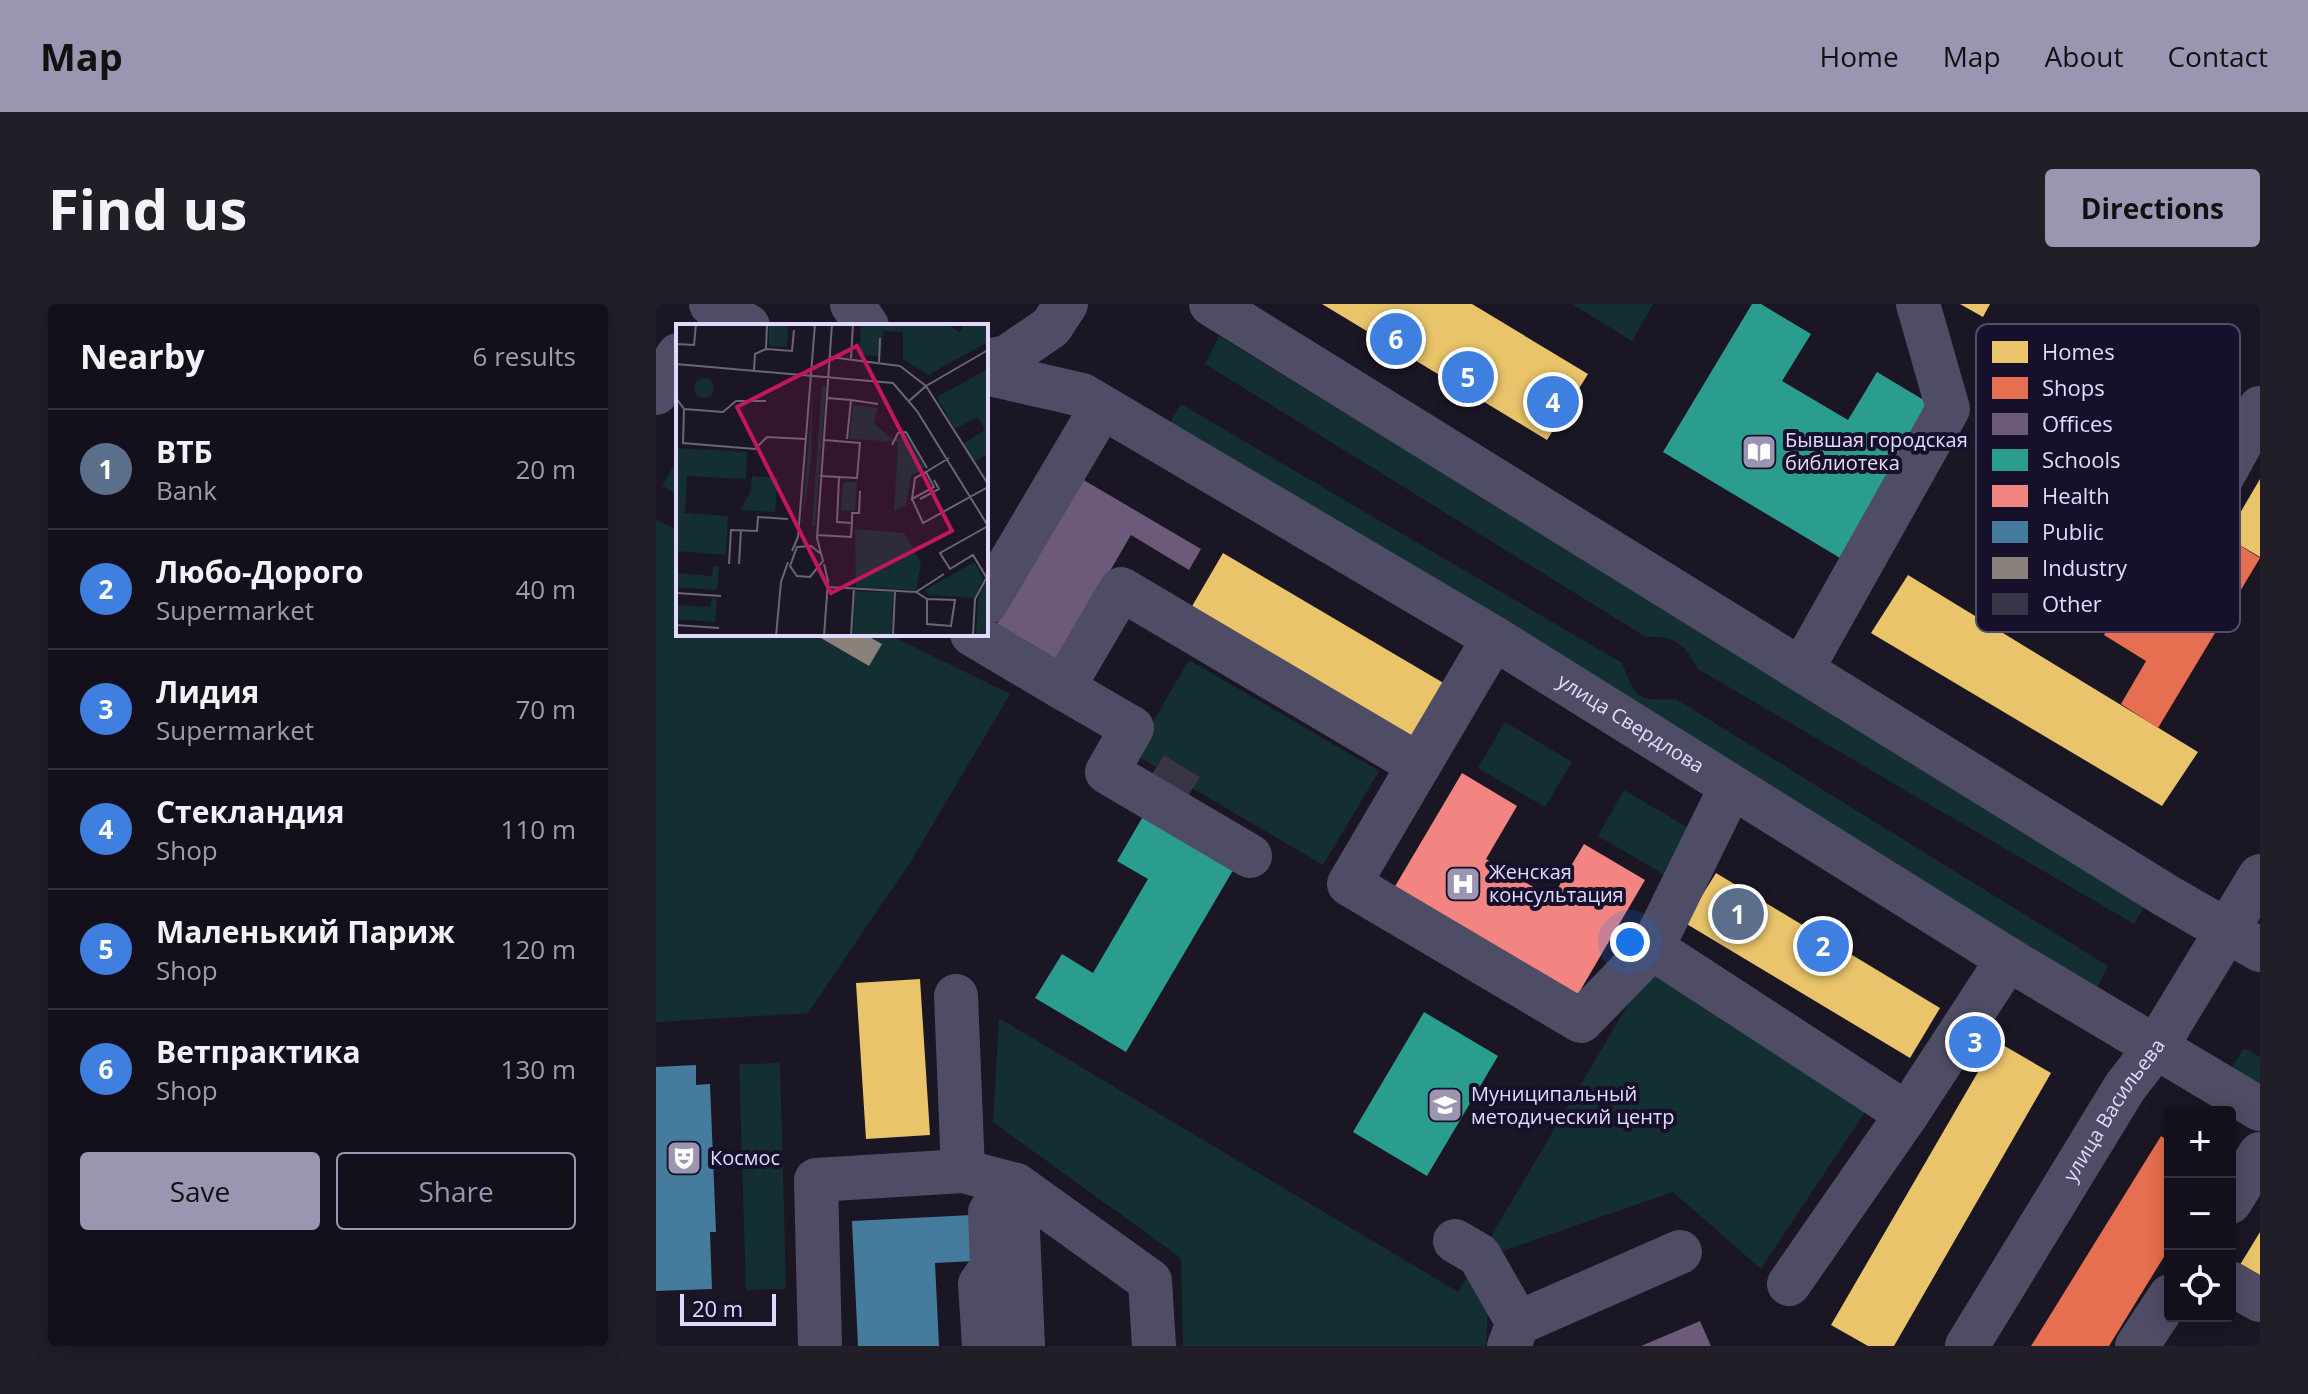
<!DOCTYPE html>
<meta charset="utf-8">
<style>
:root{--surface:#14101b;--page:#211e28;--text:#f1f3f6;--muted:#9d9da3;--line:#33303a;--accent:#9b95b2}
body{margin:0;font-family:"Open Sans",sans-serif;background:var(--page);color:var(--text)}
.controls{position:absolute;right:24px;bottom:24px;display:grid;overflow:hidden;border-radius:8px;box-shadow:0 4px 20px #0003}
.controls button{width:72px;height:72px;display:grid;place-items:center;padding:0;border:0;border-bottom:2px solid var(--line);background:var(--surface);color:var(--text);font:40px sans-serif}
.scale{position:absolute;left:24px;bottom:20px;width:96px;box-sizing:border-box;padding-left:8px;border:4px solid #e1d9ff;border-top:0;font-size:22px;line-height:28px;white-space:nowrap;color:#e1d9ff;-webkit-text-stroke:6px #17102a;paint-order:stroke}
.you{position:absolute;left:974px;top:638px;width:28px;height:28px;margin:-20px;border:6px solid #fff;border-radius:50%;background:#1a73e8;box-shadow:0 0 0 12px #1a73e833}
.badge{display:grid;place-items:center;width:52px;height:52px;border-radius:50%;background:var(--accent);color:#fff;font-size:26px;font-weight:700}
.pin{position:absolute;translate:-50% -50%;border:4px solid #fff;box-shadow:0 2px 8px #0006}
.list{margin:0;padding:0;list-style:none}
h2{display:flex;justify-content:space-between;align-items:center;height:104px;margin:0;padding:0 32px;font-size:34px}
h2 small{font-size:26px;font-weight:400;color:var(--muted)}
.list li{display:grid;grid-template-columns:52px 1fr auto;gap:24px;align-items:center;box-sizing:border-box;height:120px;padding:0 32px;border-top:2px solid var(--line)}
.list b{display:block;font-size:30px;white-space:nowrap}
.list p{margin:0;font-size:26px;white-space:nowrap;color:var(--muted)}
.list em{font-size:26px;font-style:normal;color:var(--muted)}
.actions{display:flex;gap:16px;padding:24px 32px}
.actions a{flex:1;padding:18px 0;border:2px solid var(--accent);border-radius:8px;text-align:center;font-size:28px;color:var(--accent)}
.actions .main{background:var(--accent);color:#111}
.icon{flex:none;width:44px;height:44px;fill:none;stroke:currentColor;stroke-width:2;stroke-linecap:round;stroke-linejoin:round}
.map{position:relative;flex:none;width:1604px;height:1042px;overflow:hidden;border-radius:8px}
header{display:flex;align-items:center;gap:48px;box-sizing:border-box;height:112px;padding:0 40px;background:var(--accent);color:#111}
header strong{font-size:38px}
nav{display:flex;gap:44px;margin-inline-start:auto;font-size:28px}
.intro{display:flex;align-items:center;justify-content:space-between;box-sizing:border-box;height:192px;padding:0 48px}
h1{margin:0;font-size:56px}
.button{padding:20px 36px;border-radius:8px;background:var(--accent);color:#111;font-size:28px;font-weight:700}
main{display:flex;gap:48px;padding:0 48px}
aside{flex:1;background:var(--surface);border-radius:8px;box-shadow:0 4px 20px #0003}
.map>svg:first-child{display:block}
</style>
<header>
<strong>Map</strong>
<nav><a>Home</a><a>Map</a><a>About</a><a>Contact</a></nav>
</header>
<div class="intro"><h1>Find us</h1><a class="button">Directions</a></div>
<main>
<aside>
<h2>Nearby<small>6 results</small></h2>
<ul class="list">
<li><span class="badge" style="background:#5c6f8a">1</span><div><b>ВТБ</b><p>Bank</p></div><em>20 m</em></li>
<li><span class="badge" style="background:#3f7fe0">2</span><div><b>Любо-Дорого</b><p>Supermarket</p></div><em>40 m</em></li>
<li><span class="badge" style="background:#3f7fe0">3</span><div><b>Лидия</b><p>Supermarket</p></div><em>70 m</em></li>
<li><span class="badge" style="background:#3f7fe0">4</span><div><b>Стекландия</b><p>Shop</p></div><em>110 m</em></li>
<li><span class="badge" style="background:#3f7fe0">5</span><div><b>Маленький Париж</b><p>Shop</p></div><em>120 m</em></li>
<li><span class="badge" style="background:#3f7fe0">6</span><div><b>Ветпрактика</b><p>Shop</p></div><em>130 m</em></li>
</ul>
<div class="actions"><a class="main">Save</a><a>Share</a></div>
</aside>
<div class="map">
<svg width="1604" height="1042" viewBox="0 0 1604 1042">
<rect width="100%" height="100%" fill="#1a1624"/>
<path fill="#142f32" d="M 916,0 L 997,0 L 976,37 Z
M 563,32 L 1491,599 L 1478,620 L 1042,365 C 1027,339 1021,332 990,333 L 549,60 Z
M 525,100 L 966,359 C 980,395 981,397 1020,395 L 1452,662 L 1440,686 L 510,125 Z
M 22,154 L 22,191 L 6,182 Z
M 0,216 L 22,226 L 22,330 L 232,330 L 354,390 L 255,557 L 152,709 L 0,718 Z
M 533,356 L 723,467 L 667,561 L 536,484 L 543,472 L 508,451 L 500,463 L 478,450 Z
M 849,418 L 916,458 L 889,503 L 822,464 Z
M 968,486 L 1036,526 L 1009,571 L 942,532 Z
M 996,660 L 1209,808 L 1105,965 L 1017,888 L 835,951 L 830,1042 L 527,1042 L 525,954 L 337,818 L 343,714 L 802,988 Z
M 1588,744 L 1604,753 L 1604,783 L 1575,765 Z
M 124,759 L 130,985 L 90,986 L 83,760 Z"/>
<path fill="#e9c46a" d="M 666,0 L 816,0 L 932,70 L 891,136 Z
M 1304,0 L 1334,0 L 1327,13 Z
M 1604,175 L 1604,253 L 1570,233 Z
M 567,249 L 801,387 L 761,454 L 528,316 Z
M 1252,271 L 1542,448 L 1506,502 L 1215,329 Z
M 1060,569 L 1284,704 L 1254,754 L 1029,619 Z
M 264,675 L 274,831 L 210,835 L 200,679 Z
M 1340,737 L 1395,769 L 1238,1042 L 1212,1042 L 1175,1021 Z
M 1604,928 L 1604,977 L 1582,964 Z"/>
<path fill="#e76f51" d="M 1570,233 L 1604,254 L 1502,424 L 1465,400 L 1490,357 L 1448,331 L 1493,256 L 1540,281 Z
M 1505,832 L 1514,838 L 1514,943 L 1453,1042 L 1375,1042 Z"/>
<path fill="#6d597a" d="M 426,175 L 545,245 L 533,266 L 475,231 L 399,361 L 338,325 Z
M 1044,1017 L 1055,1042 L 985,1042 Z"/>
<path fill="#2a9d8f" d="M 1096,0 L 1105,0 L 1155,30 L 1126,77 L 1192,116 L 1221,68 L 1281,104 L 1189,257 L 1007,148 Z
M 489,509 L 579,563 L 470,748 L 379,694 L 406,650 L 437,669 L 492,575 L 461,557 Z
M 768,708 L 842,752 L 771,872 L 697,828 Z"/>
<path fill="#f28482" d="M 806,469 L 861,502 L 830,555 L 896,594 L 928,540 L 989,576 L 921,692 L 738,584 Z"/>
<path fill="#457b9d" d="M 40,761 L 40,781 L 54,780 L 60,928 L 54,928 L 56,985 L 0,987 L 0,763 Z
M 316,911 L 319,957 L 279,959 L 283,1042 L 202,1042 L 196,917 Z"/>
<path fill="#8a817c" d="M 158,330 L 208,330 L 226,340 L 213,362 Z"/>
<path fill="#393446" d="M 508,451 L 544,473 L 532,492 L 496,470 Z"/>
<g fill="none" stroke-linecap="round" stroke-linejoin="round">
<g stroke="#4f4c65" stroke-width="44">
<path d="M 55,0 L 92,22"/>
<path d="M 196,0 L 211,22"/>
<path d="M 555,0 L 1509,591 L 1604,646"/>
<path d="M 330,57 L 351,53 L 395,23 L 410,0"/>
<path id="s1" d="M 330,69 L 426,91 L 838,334 L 1352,655 L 1604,805"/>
<path d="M 0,89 L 22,51"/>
<path d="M 1538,224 L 1604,104"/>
<path d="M 330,299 L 446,103"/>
<path d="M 316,330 L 407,384 L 465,285 L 763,461 L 838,334"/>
<path d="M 1146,365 L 1292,105 L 1262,0"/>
<path d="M 407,384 L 476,424 L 451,468 L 594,552"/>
<path d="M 763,461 L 693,580 L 925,717 L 996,644 L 1075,483"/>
<path d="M 996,644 L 1251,810 L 1352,655"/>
<path d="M 300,692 L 307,867"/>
<path d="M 1574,898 L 1604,850"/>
<path d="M 799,937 L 823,951 L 862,1019 L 853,1042"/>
<path d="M 1574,979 L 1604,996"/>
<path d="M 1133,980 L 1251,810"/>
<path d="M 862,1019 L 1024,948"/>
<path d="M 164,1042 L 160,876 L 307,867 L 360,881"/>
<path d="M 328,1042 L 324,980 L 336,963 L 334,908"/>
<path d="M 367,1042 L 360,881 L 494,977 L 498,1042"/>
<path id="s2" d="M 1311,1042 L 1469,783 L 1500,743 L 1604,572"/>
<path d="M 1481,1042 L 1514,992"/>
</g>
</g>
<defs>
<symbol id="library-square" viewBox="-11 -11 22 22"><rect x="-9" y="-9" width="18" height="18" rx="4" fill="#9b95b2" stroke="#17102a"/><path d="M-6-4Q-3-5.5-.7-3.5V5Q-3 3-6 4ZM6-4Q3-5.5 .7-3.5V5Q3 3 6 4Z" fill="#fff"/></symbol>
<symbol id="hospital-square" viewBox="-11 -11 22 22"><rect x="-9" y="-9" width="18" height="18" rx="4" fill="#9b95b2" stroke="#17102a"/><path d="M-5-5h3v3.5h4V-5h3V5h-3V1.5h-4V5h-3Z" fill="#fff"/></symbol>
<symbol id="university-square" viewBox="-11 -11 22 22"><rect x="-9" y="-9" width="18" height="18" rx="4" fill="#9b95b2" stroke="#17102a"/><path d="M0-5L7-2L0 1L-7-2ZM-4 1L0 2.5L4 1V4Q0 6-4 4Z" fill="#fff"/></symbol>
<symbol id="theatre-square" viewBox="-11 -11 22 22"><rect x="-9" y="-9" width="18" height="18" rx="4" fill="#9b95b2" stroke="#17102a"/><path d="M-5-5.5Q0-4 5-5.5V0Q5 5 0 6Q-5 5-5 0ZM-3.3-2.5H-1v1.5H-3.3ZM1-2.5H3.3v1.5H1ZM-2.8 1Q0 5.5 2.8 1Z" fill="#fff"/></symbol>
</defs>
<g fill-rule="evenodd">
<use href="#library-square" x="1083" y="128" width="40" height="40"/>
<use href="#hospital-square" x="787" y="560" width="40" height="40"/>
<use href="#university-square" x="769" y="781" width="40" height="40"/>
<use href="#theatre-square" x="8" y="834" width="40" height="40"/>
</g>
<g text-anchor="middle" stroke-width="8" stroke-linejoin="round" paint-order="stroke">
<g font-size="20" fill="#e1d9ff" stroke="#17102a" text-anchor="start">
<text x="1129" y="143">Бывшая городская<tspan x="1129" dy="23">библиотека</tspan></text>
<text x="833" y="575">Женская<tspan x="833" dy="23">консультация</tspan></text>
<text x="815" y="797">Муниципальный<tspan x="815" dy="23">методический центр</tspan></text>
<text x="54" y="861">Космос</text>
</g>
<g font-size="20" fill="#e1d9ff" stroke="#17102a">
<text dy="7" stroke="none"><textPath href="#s1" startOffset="738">улица Свердлова</textPath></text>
<text dy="7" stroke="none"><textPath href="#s2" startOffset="278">улица Васильева</textPath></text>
</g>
</g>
<g transform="translate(20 20)">
<rect width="312" height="312" fill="#1a1624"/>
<path d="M 93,0 L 112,0 L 111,23 L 93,22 ZM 185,0 L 271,0 L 283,8 L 289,0 L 312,0 L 312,18 L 252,51 L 227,35 L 227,8 L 207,7 L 205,32 L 184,31 ZM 312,45 L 312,130 L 297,138 L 287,120 L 309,106 L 302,93 L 279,105 L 261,73 ZM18 64a10 10 0 1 1 20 0a10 10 0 1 1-20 0ZM 137,61 L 135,135 L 126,202 ZM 146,62 L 150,62 L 139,202 L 136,202 ZM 177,81 L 202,84 L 198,99 L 216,116 L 230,110 L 249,144 L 235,152 L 230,181 L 218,187 L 222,118 L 173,115 ZM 0,124 L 71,128 L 70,155 L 11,152 L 9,189 L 52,192 L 50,231 L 0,227 ZM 76,152 L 102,154 L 99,188 L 64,186 L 75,167 ZM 167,158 L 181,158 L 179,187 L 165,186 ZM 179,205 L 228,209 L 245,238 L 240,266 L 180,263 ZM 298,238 L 307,254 L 298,274 L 254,271 L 249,266 ZM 37,242 L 43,243 L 41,266 L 0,263 L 0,249 L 36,252 ZM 310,257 L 312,312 L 300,312 L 302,276 ZM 179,267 L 217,268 L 215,312 L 177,312 ZM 36,274 L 41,274 L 39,298 L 0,295 L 0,281 L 34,283 Z" fill="#142f32"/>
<path fill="none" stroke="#6a647c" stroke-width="2" d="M 0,20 L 18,21 L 20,0M 90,25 L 116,27 L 118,6M 312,26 L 250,62 L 312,160M 154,33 L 224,42 L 250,62 L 233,77M 175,34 L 177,0M 203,38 L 204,14M 0,40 L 217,59 L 241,87 L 312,202M 78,46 L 79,30 L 90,25 L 91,0M 0,74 L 8,85 L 7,119 L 79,125 L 91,113 L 130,115M 151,74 L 175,76 L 171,115M 175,76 L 202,80M 8,85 L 47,88 L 60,77 L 90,77M 148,116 L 184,119 L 181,154 L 163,153M 216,121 L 222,109 L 230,108 L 251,144M 250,148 L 258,163 L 236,175 L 239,154 L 250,148 L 273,134M 236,175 L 247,199 L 312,163M 244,175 L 263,165 L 258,156M 176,199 L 176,189 L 183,189 L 184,167M 312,202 L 264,229 L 274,245 L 297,231 L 312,256M 141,211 L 175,213 L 176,199 L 161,198 L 163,153 L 144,152M 116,227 L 122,213 L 139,0M 145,230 L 135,222 L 121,223 L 114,242 L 121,252 L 134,253 L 147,237 L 141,214 L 156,0M 53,240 L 55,206 L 81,207 L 82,193 L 112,195M 63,240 L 65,206M 148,240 L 152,257 L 148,312M 152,263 L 240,268 L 268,250M 240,268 L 251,275 L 279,276 L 275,302 L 251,300 L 251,275M 0,269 L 45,272M 0,301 L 43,304M 100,312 L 105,258 L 112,238M 175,312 L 178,264M 217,312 L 219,266M 297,312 L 299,275 L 312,251"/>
<path fill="#c2185b" fill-opacity="0.15" stroke="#c2185b" stroke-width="4" d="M 181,22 L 276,207 L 155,269 L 61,83 Z"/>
<rect width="312" height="312" fill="none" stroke="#e1d9ff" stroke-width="4"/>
</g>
<rect x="1320" y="20" width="264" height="308" rx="12" fill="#17102a" stroke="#544c6a" stroke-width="2"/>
<rect x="1336" y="37" width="36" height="22" fill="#e9c46a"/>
<rect x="1336" y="73" width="36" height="22" fill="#e76f51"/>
<rect x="1336" y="109" width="36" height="22" fill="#6d597a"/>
<rect x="1336" y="145" width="36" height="22" fill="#2a9d8f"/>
<rect x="1336" y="181" width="36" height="22" fill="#f28482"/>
<rect x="1336" y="217" width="36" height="22" fill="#457b9d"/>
<rect x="1336" y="253" width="36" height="22" fill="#8a817c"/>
<rect x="1336" y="289" width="36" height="22" fill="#393446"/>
<g font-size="22" fill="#e1d9ff">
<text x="1386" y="56">Homes</text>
<text x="1386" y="92">Shops</text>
<text x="1386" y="128">Offices</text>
<text x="1386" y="164">Schools</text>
<text x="1386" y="200">Health</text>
<text x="1386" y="236">Public</text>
<text x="1386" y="272">Industry</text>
<text x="1386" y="308">Other</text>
</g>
</svg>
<div class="controls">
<button>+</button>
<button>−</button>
<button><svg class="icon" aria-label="locate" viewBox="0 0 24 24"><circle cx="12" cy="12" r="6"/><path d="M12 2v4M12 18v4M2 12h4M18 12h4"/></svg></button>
</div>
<div class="scale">20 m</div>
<div class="you"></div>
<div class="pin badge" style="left:1082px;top:610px;background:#5c6f8a">1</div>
<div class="pin badge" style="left:1167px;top:642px;background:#3f7fe0">2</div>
<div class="pin badge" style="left:1319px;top:738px;background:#3f7fe0">3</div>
<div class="pin badge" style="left:897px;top:98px;background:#3f7fe0">4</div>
<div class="pin badge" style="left:812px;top:73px;background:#3f7fe0">5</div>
<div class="pin badge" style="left:740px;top:35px;background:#3f7fe0">6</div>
</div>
</main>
